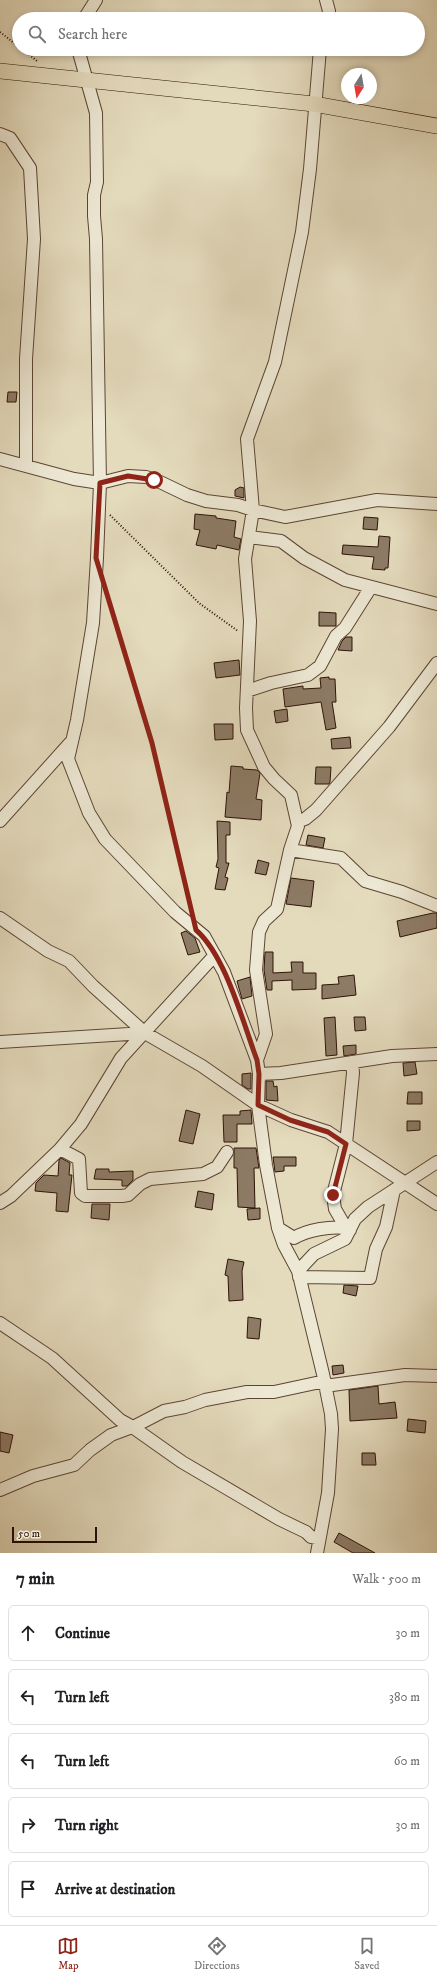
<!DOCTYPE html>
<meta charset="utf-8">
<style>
:root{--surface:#fff;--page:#f2f2f2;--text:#202124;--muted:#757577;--line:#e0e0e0;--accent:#8f2418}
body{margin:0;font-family:"IM FELL DW Pica",serif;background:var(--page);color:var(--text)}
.compass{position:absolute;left:341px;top:68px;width:36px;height:36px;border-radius:50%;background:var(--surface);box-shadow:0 2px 6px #0003;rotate:191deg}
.scale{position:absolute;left:12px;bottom:10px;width:85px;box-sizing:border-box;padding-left:4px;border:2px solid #2e1308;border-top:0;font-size:11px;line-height:14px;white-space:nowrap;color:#2e1308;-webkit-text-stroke:3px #ede8d4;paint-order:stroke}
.stop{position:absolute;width:12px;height:12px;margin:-9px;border:3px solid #8f2418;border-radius:50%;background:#fff}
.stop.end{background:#8f2418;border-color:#fff;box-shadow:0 1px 4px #0008}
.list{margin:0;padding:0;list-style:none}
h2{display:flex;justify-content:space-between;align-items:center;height:52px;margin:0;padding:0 16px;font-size:17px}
h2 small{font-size:13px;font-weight:400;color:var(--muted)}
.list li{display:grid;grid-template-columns:26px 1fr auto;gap:12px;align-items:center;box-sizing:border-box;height:56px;margin:0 8px 8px;padding:0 8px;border:1px solid var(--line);border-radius:6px}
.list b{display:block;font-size:15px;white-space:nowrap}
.list em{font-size:13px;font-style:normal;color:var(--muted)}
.icon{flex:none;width:22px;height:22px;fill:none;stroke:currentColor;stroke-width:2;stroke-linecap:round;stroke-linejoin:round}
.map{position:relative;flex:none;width:437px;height:1553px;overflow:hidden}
.search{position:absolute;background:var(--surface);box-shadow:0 2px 6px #0003;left:12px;right:12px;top:12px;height:44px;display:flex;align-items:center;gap:10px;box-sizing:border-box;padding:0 14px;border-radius:22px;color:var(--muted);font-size:15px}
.sheet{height:372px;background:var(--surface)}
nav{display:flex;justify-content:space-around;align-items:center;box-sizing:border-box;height:56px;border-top:1px solid var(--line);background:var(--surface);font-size:11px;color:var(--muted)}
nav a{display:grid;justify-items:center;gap:2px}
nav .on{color:var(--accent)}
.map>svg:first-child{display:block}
</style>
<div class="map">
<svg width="437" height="1553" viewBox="0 0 437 1553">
<rect width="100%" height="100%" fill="#e4dbbd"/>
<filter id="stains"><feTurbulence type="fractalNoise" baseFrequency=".005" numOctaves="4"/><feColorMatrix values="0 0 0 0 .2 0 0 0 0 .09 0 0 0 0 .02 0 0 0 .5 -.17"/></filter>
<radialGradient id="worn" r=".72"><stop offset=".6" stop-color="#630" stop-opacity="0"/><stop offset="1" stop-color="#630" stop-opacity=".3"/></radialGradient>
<path fill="#8d7b66" stroke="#2e1308" d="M 8,392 L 17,392 L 16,402 L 7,402 Z
M 240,487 L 244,488 L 244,498 L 235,496 L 235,490 Z
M 195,514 L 216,516 L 216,518 L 236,521 L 234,537 L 241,539 L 239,550 L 217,545 L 216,549 L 196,545 L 200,530 L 194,529 Z
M 364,517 L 378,518 L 377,530 L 363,529 Z
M 379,536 L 390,537 L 388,568 L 385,568 L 385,570 L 372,569 L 374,557 L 342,554 L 343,545 L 378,547 Z
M 319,612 L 336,613 L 336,626 L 319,626 Z
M 346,637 L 352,637 L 352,651 L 338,650 L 342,641 Z
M 239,660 L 240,675 L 216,678 L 214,663 Z
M 329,677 L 329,679 L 335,679 L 336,702 L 332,702 L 336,728 L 326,730 L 321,702 L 285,707 L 283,689 L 303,686 L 303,689 L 321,688 L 320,678 Z
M 287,709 L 288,721 L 276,723 L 274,711 Z
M 214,724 L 233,724 L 233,739 L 215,740 Z
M 350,737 L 351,748 L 332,749 L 331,739 Z
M 231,766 L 243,767 L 243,769 L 257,770 L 260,773 L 256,799 L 262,800 L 261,820 L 225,817 L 227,792 L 229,793 Z
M 316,767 L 331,767 L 330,782 L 329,784 L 315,784 Z
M 217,821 L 230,822 L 230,835 L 226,835 L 226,863 L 229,863 L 225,877 L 228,878 L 225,890 L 215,889 L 219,868 L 216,867 L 218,859 Z
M 308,835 L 325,838 L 323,848 L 306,845 Z
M 258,860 L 269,863 L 266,875 L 255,873 Z
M 291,878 L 314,881 L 311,907 L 286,904 Z
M 433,913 L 437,913 L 437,928 L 400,937 L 397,921 Z
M 186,931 L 195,938 L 200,952 L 188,955 L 181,933 Z
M 265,952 L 273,952 L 273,973 L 292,972 L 291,962 L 303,962 L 303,973 L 316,973 L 316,989 L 292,990 L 292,980 L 272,981 L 272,990 L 267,990 L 264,970 Z
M 354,975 L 356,995 L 322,999 L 322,985 L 339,984 L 338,977 Z
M 250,977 L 252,996 L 242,999 L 237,981 Z
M 335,1017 L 337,1055 L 326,1056 L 324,1018 Z
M 354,1017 L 365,1017 L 366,1030 L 355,1031 Z
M 356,1045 L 356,1054 L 344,1056 L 343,1046 Z
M 415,1062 L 417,1074 L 404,1076 L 403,1063 Z
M 251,1073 L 251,1089 L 248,1089 L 242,1085 L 242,1074 Z
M 266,1081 L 273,1081 L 274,1087 L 277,1086 L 278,1101 L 266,1100 Z
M 408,1092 L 422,1092 L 422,1104 L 407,1104 Z
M 186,1110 L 200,1114 L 193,1144 L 179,1141 Z
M 251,1110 L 252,1124 L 237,1124 L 237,1142 L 224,1142 L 223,1115 L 240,1115 L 240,1111 Z
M 407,1121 L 420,1121 L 420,1130 L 407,1131 Z
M 234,1148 L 256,1148 L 259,1168 L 254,1168 L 255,1208 L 238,1207 L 237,1168 L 234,1168 Z
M 273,1157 L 296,1157 L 296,1166 L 284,1166 L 284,1171 L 275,1172 Z
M 61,1158 L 70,1163 L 69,1175 L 72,1175 L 68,1212 L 56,1211 L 57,1193 L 35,1191 L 36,1183 L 44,1175 L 58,1176 L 59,1160 Z
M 96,1169 L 109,1169 L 109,1172 L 133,1171 L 133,1180 L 127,1186 L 122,1186 L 122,1180 L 94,1179 Z
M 198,1191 L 214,1194 L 212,1210 L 195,1207 Z
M 92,1204 L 110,1204 L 109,1220 L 91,1218 Z
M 260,1208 L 260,1219 L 248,1220 L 247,1209 Z
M 228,1259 L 244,1262 L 242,1271 L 243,1300 L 229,1301 L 228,1276 L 225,1275 Z
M 344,1285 L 358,1286 L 356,1296 L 343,1293 Z
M 248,1317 L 261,1319 L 259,1339 L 247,1338 Z
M 343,1365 L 344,1373 L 333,1375 L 332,1366 Z
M 378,1386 L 379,1404 L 395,1402 L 397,1418 L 350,1421 L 349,1390 Z
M 408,1419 L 426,1421 L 425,1433 L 407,1431 Z
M 0,1432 L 13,1435 L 9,1453 L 0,1451 Z
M 362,1453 L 375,1453 L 376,1465 L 362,1465 Z
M 339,1533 L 375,1553 L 353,1553 L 334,1542 Z"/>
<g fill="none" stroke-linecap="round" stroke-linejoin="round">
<defs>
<path id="minor" d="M 326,0 L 329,11 L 327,19
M 84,19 L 96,0
M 78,49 L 96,113 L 97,182 L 94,195 L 94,216 L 96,239 L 100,483 L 97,558 L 93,623 L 77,720 L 68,759 L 89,813 L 105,839 L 175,912 L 204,936 L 224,972 L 257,1060 L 259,1074 L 258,1105 L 266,1165 L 278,1228 L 284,1245 L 298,1271 L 323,1374 L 331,1414 L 332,1429 L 328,1493 L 317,1553
M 0,134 L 10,138 L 30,168 L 34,239 L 26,359 L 26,466
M 0,459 L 74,479 L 100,483 L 128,476 L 146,477 L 160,482 L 187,495 L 206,501 L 238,505 L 253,510 L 285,517 L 377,500 L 437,504
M 249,537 L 281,541 L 304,558 L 345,580 L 437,604
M 247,691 L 271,683 L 308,675 L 320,666 L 336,636 L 345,628 L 371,587
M 0,821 L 70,743
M 297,822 L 305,819 L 316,810 L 389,727 L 437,663
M 290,850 L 341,858 L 365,881 L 402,892 L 437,906
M 0,918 L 48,951 L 69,961 L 93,986 L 145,1033 L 202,1066 L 258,1105 L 291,1120 L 328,1132 L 437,1204
M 0,1042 L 145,1033
M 257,1060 L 266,1034 L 256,970 L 259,932 L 264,921 L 277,909 L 290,850 L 298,826 L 291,795 L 274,779 L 264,767 L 247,730 L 246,708 L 250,621 L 245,559 L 253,510 L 247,439 L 275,362 L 302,232 L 310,169 L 320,49
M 259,1074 L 281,1073 L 392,1056 L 437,1054
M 60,1149 L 79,1159 L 81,1193 L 85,1196 L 122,1196 L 128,1195 L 140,1184 L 150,1179 L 203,1174 L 217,1167 L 227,1152
M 0,1203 L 11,1196 L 60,1149 L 81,1124 L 121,1058 L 215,955
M 278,1228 L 294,1238 C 307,1230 330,1226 346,1228
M 350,1230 L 346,1228 L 335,1209 L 333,1195 L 346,1144 L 353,1073 L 352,1062
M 298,1271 L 314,1254 L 345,1239 L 355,1219 L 368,1207 L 437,1162
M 299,1277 L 370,1278 L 376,1249 L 386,1227 L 394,1190
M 0,1323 L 52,1358 L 120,1420 L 131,1426 L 182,1462 L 279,1519 L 306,1532 L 311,1537 L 319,1538
M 325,1386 L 405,1375 L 437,1376
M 0,1490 L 33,1476 L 74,1465 L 90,1450 L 111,1435 L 135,1426 L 164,1411 L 185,1407 L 205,1400 L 247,1392 L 274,1392 L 325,1381"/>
<path id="major" d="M 0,71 L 314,104 L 437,126"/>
</defs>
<use href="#minor" stroke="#5c4535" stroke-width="14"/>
<use href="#major" stroke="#2e1308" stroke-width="16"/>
<path stroke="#2e1308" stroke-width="2" stroke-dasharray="1 2" stroke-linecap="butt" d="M 0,32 L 19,47
M 22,49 L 37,61
M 110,515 L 199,603 L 238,631
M 107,593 L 152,743 L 192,911"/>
<use href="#minor" stroke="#ede8d4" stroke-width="12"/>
<use href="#major" stroke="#e4dbbd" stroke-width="15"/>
</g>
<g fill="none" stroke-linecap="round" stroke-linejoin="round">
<path stroke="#8f2418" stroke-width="5" d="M 154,480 L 128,476 L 100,483 L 96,558 L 152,743 L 196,930 C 226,956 243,1023 257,1060 L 259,1074 L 258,1105 L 290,1120 L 328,1132 L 346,1144 L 333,1195"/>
</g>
<rect width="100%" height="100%" filter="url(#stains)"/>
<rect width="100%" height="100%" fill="url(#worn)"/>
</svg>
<svg class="compass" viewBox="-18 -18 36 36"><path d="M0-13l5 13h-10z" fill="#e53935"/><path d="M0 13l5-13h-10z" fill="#757577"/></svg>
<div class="scale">50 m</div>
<div class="stop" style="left:154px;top:480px"></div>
<div class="stop end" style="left:333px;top:1195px"></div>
<div class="search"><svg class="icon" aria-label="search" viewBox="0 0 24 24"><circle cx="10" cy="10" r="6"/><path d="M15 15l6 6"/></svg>Search here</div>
</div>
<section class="sheet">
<h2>7 min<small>Walk · 500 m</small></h2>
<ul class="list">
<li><svg class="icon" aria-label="ahead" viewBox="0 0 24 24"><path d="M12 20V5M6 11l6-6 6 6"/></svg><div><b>Continue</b></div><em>30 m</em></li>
<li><svg class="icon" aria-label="left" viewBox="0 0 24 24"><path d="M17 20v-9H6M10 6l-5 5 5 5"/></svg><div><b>Turn left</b></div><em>380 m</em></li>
<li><svg class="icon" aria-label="left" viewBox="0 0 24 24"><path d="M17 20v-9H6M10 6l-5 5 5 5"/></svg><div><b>Turn left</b></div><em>60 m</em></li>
<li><svg class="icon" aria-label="right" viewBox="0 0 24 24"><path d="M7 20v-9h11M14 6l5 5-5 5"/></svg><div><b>Turn right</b></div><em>30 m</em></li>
<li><svg class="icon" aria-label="arrive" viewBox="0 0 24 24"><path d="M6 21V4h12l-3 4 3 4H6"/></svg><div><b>Arrive at destination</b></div></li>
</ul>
</section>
<nav>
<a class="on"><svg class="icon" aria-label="map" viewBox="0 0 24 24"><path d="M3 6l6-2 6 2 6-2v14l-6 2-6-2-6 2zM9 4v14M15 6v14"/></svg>Map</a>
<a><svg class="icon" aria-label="directions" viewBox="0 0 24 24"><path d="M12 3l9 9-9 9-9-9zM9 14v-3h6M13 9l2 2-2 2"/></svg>Directions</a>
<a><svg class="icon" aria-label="saved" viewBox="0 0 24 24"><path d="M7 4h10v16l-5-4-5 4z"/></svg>Saved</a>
</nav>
